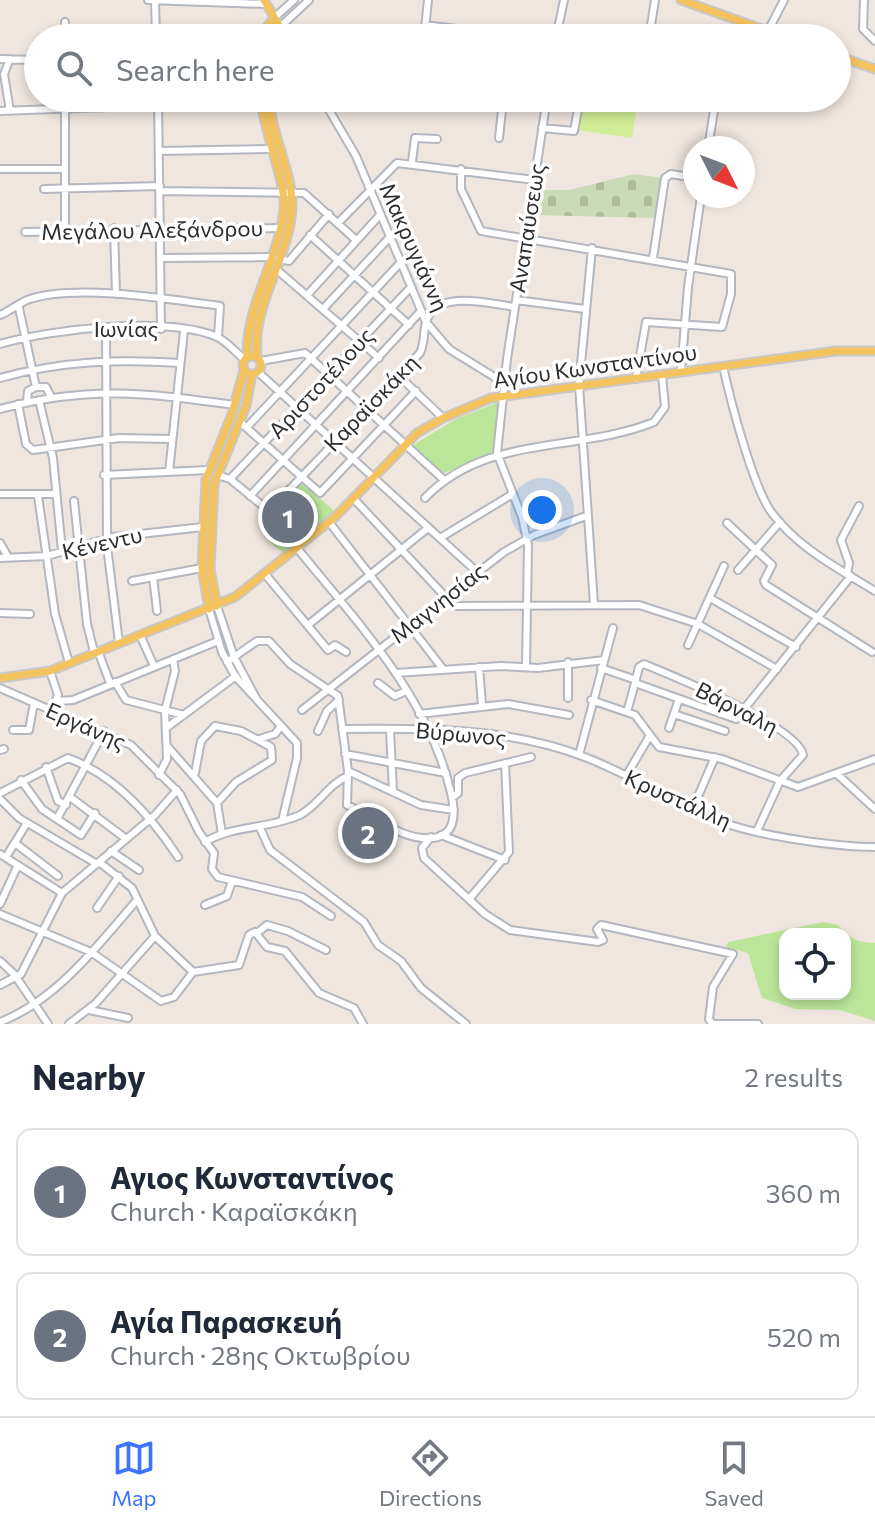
<!DOCTYPE html>
<meta charset="utf-8">
<style>
:root{--surface:#fff;--page:#f6f6f7;--text:#1f2937;--muted:#747a83;--line:#e0e1e3;--accent:#3c73ff}
body{margin:0;font-family:Commissioner,sans-serif;background:var(--page);color:var(--text)}
.controls{position:absolute;right:24px;bottom:24px;display:grid;overflow:hidden;border-radius:16px;box-shadow:0 4px 12px #0003}
.controls button{width:72px;height:72px;display:grid;place-items:center;padding:0;border:0;border-bottom:2px solid var(--line);background:var(--surface);color:var(--text);font:40px sans-serif}
.compass{position:absolute;left:683px;top:136px;width:72px;height:72px;border-radius:50%;background:var(--surface);box-shadow:0 4px 12px #0003;rotate:132deg}
.you{position:absolute;left:542px;top:510px;width:28px;height:28px;margin:-20px;border:6px solid #fff;border-radius:50%;background:#1a73e8;box-shadow:0 0 0 12px #1a73e833}
.badge{display:grid;place-items:center;width:52px;height:52px;border-radius:50%;background:var(--accent);color:#fff;font-size:26px;font-weight:700}
.pin{position:absolute;translate:-50% -50%;border:4px solid #fff;box-shadow:0 2px 8px #0006}
.list{margin:0;padding:0;list-style:none}
h2{display:flex;justify-content:space-between;align-items:center;height:104px;margin:0;padding:0 32px;font-size:34px}
h2 small{font-size:26px;font-weight:400;color:var(--muted)}
.list li{display:grid;grid-template-columns:52px 1fr auto;gap:24px;align-items:center;box-sizing:border-box;height:128px;margin:0 16px 16px;padding:0 16px;border:2px solid var(--line);border-radius:16px}
.list b{display:block;font-size:30px;white-space:nowrap}
.list p{margin:0;font-size:26px;white-space:nowrap;color:var(--muted)}
.list em{font-size:26px;font-style:normal;color:var(--muted)}
.icon{flex:none;width:44px;height:44px;fill:none;stroke:currentColor;stroke-width:2;stroke-linecap:round;stroke-linejoin:round}
.map{position:relative;flex:none;width:875px;height:1024px;overflow:hidden}
.search{position:absolute;background:var(--surface);box-shadow:0 4px 12px #0003;left:24px;right:24px;top:24px;height:88px;display:flex;align-items:center;gap:20px;box-sizing:border-box;padding:0 28px;border-radius:44px;color:var(--muted);font-size:30px}
.sheet{height:392px;background:var(--surface)}
nav{display:flex;justify-content:space-around;align-items:center;box-sizing:border-box;height:112px;border-top:2px solid var(--line);background:var(--surface);font-size:22px;color:var(--muted)}
nav a{display:grid;justify-items:center;gap:4px}
nav .on{color:var(--accent)}
.map>svg:first-child{display:block}
</style>
<div class="map">
<svg width="875" height="1024" viewBox="0 0 875 1024">
<defs>
<pattern id="cemetery-stones" width="16" height="16" patternUnits="userSpaceOnUse" patternTransform="scale(2)"><rect width="16" height="16" fill="#cad9b6"/><path d="M2 7V4a2 2 0 0 1 4 0v3zM10 15v-3a2 2 0 0 1 4 0v3z" fill="#aebb9d"/></pattern>
</defs>
<rect width="100%" height="100%" fill="#efe6df"/>
<path fill="#bbe69a" fill-rule="evenodd" d="M 501,401 L 495,451 L 444,473 L 413,445 L 456,419 Z
M 303,483 L 334,511 L 286,554 C 241,529 280,506 303,483 Z
M 823,922 L 838,925 C 849,938 858,943 875,943 L 875,1021 L 840,1010 L 796,1009 L 762,998 L 748,953 L 726,947 L 728,942 ZM 785,934 L 845,934 L 845,994 L 785,994 Z"/>
<path fill="url(#cemetery-stones)" d="M 634,174 L 662,178 L 655,218 L 534,215 L 538,190 L 570,190 Z"/>
<path fill="#d1ee96" d="M 584,98 L 638,98 L 632,138 L 578,130 Z"/>
<g fill="none" stroke-linecap="round" stroke-linejoin="round">
<defs>
<path id="minor" d="M 148,0 L 266,4
M 155,0 L 156,38
M 864,0 L 863,29 L 875,41
M 274,18 L 294,0
M 65,22 L 65,38
M 425,25 L 530,38
M 768,31 L 784,0
M 286,38 L 280,27 L 309,0
M 424,38 L 428,0
M 556,38 L 564,0
M 649,38 L 655,0
M 0,59 L 38,60
M 10,59 L 4,74 L 10,111
M 65,98 L 65,230
M 158,98 L 161,329
M 322,98 L 356,156 L 426,322 L 449,349 L 504,383
M 471,98 L 545,107
M 0,111 L 322,99
M 542,128 L 574,131 L 580,98
M 499,138 L 503,101
M 708,148 L 716,98
M 159,151 L 269,149
M 412,162 L 415,138 L 437,139
M 0,169 L 64,169
M 461,169 L 461,189 L 481,231 L 731,274 L 731,294 L 722,327 L 646,322 L 636,379
M 44,189 L 160,186
M 160,191 L 304,193 L 356,240
M 338,223 L 397,163 L 535,180
M 114,228 L 116,294
M 25,232 L 279,228
M 310,235 L 409,325
M 592,248 L 579,385 L 594,604
M 160,258 L 270,257
M 653,258 L 665,178 L 671,174 L 695,178
M 279,259 L 289,261 L 329,214
M 276,269 L 379,358
M 309,293 L 379,216
M 516,300 L 585,309
M 19,308 L 36,387
M 324,308 L 388,239
M 0,315 C 10,311 18,304 27,300 C 73,283 170,299 220,306 L 218,337
M 106,327 L 107,546 L 119,643
M 0,344 C 51,329 166,316 215,336 C 226,340 235,352 244,359
M 261,361 L 305,353 L 443,479
M 723,366 C 730,399 753,488 772,513 C 798,548 839,569 875,591
M 258,372 L 477,572
M 681,372 L 688,287 L 701,196
M 398,375 L 443,418
M 0,378 C 61,361 116,359 179,363
M 39,400 L 53,458 L 62,551
M 27,402 L 28,391 L 36,387 L 46,387 L 51,397
M 18,404 L 26,444 L 33,450 L 119,438 L 170,439
M 0,409 C 90,385 146,393 235,405
M 240,422 L 320,493 L 416,391
M 247,427 L 402,261
M 169,472 L 184,331
M 104,475 L 208,470
M 217,475 L 230,479 L 269,511 L 420,353 C 425,343 423,333 426,322 C 436,288 491,304 515,307
M 230,479 L 411,287
M 0,494 L 56,494
M 38,496 L 55,614 L 69,663
M 250,496 L 420,312
M 425,498 C 486,434 577,453 654,422 L 665,407 L 662,375
M 354,499 L 454,606 L 639,605 L 698,624 L 777,669
M 74,501 L 87,624 L 94,652
M 329,522 L 443,669
M 727,523 L 772,565 L 764,581 L 766,585 L 872,652
M 440,538 L 511,495
M 0,543 L 8,557
M 0,558 L 47,556 L 113,537 L 203,527
M 738,570 L 780,522
M 265,574 L 328,650 L 335,645 L 346,652
M 847,574 L 849,563 L 841,540 L 859,506
M 153,577 L 157,611
M 132,581 L 202,568
M 710,598 L 796,647
M 217,606 L 234,657 L 257,700
M 209,609 L 222,652 L 235,676 L 297,743 L 297,758 L 282,821
M 0,613 L 30,614
M 308,625 L 428,528
M 140,635 L 154,666
M 688,645 L 724,566
M 98,651 L 110,683
M 227,662 L 257,641 L 269,641 L 290,664 L 338,696 L 348,771 L 347,805 C 372,816 409,845 438,837 C 459,831 454,804 450,789 C 427,695 356,621 297,548
M 479,667 L 482,705
M 526,667 L 528,545 L 522,517 L 497,453 L 507,359 L 547,98
M 601,668 L 636,680
M 50,671 L 58,695 L 52,711
M 396,673 L 501,666 L 538,668 L 604,660
M 115,682 L 126,700 L 184,715
M 378,683 L 395,696 L 406,691
M 635,683 L 639,667 L 644,664 C 673,676 799,727 803,755 L 780,781 L 757,831
M 0,688 L 131,745 L 180,794 L 199,832 L 214,853 L 212,869 L 218,877 L 302,897 L 331,916
M 568,698 L 568,662
M 591,700 L 635,715 L 659,747 L 722,759 L 798,787 L 875,759
M 57,701 L 73,700 L 218,641
M 302,710 L 504,552 L 534,535 L 586,516
M 627,712 L 635,683 L 736,719 L 851,576
M 419,714 L 508,704 L 569,715
M 674,714 L 725,731
M 166,728 L 236,676
M 669,728 L 679,699
M 342,729 C 421,728 506,727 582,756 C 631,774 676,805 725,823 C 760,836 837,847 875,847
M 390,729 L 393,792
M 13,730 L 29,730 L 34,703
M 318,731 L 327,711 L 339,700
M 259,739 L 275,734 L 281,726
M 167,746 L 217,803 L 222,834
M 0,750 L 4,749
M 345,754 L 446,773
M 579,755 L 613,628
M 46,767 L 58,801 L 66,805
M 348,771 L 421,805 L 454,810
M 195,773 L 201,741 L 215,726 L 241,731 L 271,747 L 272,760 L 236,782 L 217,803
M 837,774 L 875,809
M 159,775 L 167,759 L 165,711 L 175,671 L 173,659
M 626,776 L 649,737
M 21,780 L 42,809 L 57,819
M 0,793 L 68,758 C 115,775 151,816 178,857
M 70,797 L 125,838
M 452,798 L 458,793 L 458,778 L 465,773 L 531,757
M 0,799 L 19,818 L 97,864
M 693,808 L 715,757
M 95,813 L 81,835 L 57,819 L 104,731
M 260,828 L 270,850 L 364,922 L 378,945 L 401,961 L 421,988 L 466,1024
M 441,835 L 505,860
M 431,837 L 422,848 L 424,858 L 485,914 L 510,930 L 598,942 L 603,940 L 597,929 L 601,925 L 733,954 L 713,987 L 709,1019 L 712,1024 L 758,1024
M 205,842 C 233,825 269,829 300,815 C 319,805 328,784 348,776
M 15,843 L 58,876
M 111,851 L 139,870
M 0,854 L 62,893
M 6,857 L 27,823
M 99,862 L 132,888 L 155,936 L 193,972
M 470,898 L 509,852 L 505,763
M 0,904 L 18,865
M 205,905 L 227,896 L 232,881
M 97,908 L 119,876
M 0,914 L 91,952 L 161,1001 L 174,997 L 193,972
M 257,933 L 267,925 L 288,931 L 326,950
M 0,961 L 14,974 L 48,1024
M 193,972 L 239,965 L 249,935 L 255,932 L 267,947 L 285,951 L 319,993 L 354,1008 L 363,1024
M 0,985 L 21,974 L 62,893 L 155,815 L 177,790
M 89,1010 L 128,1018
M 0,1022 C 57,1000 98,945 137,900
M 69,1024 L 96,1003 L 155,936"/>
<path id="major" d="M 264,0 L 280,27 L 273,38
M 681,0 L 787,38
M 265,38 L 266,28 L 274,18
M 837,56 L 875,69
M243 365a9 9 0 1 1 18 0a9 9 0 1 1-18 0Z
M 247,356 C 246,303 280,258 284,207 C 286,182 263,131 261,98
M 257,357 C 251,305 290,258 292,207 C 293,173 271,135 269,98
M 217,606 L 210,569 L 214,484 L 246,406 L 252,374
M 209,609 L 202,568 L 206,479 L 232,414 L 244,370
M 0,678 L 50,671 L 235,597 L 335,517 L 417,433 L 443,418 L 491,398 L 836,351 L 875,351"/>
</defs>
<use href="#minor" stroke="#b3b7c0" stroke-width="10"/>
<use href="#major" stroke="#c8c8c8" stroke-width="11"/>
<use href="#minor" stroke="#fff" stroke-width="6"/>
<use href="#major" stroke="#f5c35d" stroke-width="7"/>
</g>
<g text-anchor="middle" stroke-width="7" stroke-linejoin="round" paint-order="stroke">
<g font-size="22" fill="#2d2d2d" stroke="#fff">
<text transform="translate(527 228) rotate(-81)" y="8">Αναπαύσεως</text>
<text transform="translate(152 230) rotate(-1)" y="8">Μεγάλου Αλεξάνδρου</text>
<text transform="translate(414 247) rotate(66)" y="8">Μακρυγιάννη</text>
<text x="126" y="337">Ιωνίας</text>
<text transform="translate(595 366) rotate(-8)" y="8">Αγίου Κωνσταντίνου</text>
<text transform="translate(321 383) rotate(-47)" y="8">Αριστοτέλους</text>
<text transform="translate(371 403) rotate(-46)" y="8">Καραϊσκάκη</text>
<text transform="translate(102 543) rotate(-13)" y="8">Κένεντυ</text>
<text transform="translate(438 603) rotate(-38)" y="8">Μαγνησίας</text>
<text transform="translate(737 708) rotate(27)" y="8">Βάρναλη</text>
<text transform="translate(86 726) rotate(24)" y="8">Εργάνης</text>
<text transform="translate(461 734) rotate(5)" y="8">Βύρωνος</text>
<text transform="translate(678 799) rotate(24)" y="8">Κρυστάλλη</text>
</g>
</g>
</svg>
<div class="controls">
<button><svg class="icon" aria-label="locate" viewBox="0 0 24 24"><circle cx="12" cy="12" r="6"/><path d="M12 2v4M12 18v4M2 12h4M18 12h4"/></svg></button>
</div>
<svg class="compass" viewBox="-18 -18 36 36"><path d="M0-13l5 13h-10z" fill="#e53935"/><path d="M0 13l5-13h-10z" fill="#747a83"/></svg>
<div class="you"></div>
<div class="pin badge" style="left:288px;top:517px;background:#6b7280">1</div>
<div class="pin badge" style="left:368px;top:833px;background:#6b7280">2</div>
<div class="search"><svg class="icon" aria-label="search" viewBox="0 0 24 24"><circle cx="10" cy="10" r="6"/><path d="M15 15l6 6"/></svg>Search here</div>
</div>
<section class="sheet">
<h2>Nearby<small>2 results</small></h2>
<ul class="list">
<li><span class="badge" style="background:#6b7280">1</span><div><b>Αγιος Κωνσταντίνος</b><p>Church · Καραϊσκάκη</p></div><em>360 m</em></li>
<li><span class="badge" style="background:#6b7280">2</span><div><b>Αγία Παρασκευή</b><p>Church · 28ης Οκτωβρίου</p></div><em>520 m</em></li>
</ul>
</section>
<nav>
<a class="on"><svg class="icon" aria-label="map" viewBox="0 0 24 24"><path d="M3 6l6-2 6 2 6-2v14l-6 2-6-2-6 2zM9 4v14M15 6v14"/></svg>Map</a>
<a><svg class="icon" aria-label="directions" viewBox="0 0 24 24"><path d="M12 3l9 9-9 9-9-9zM9 14v-3h6M13 9l2 2-2 2"/></svg>Directions</a>
<a><svg class="icon" aria-label="saved" viewBox="0 0 24 24"><path d="M7 4h10v16l-5-4-5 4z"/></svg>Saved</a>
</nav>
